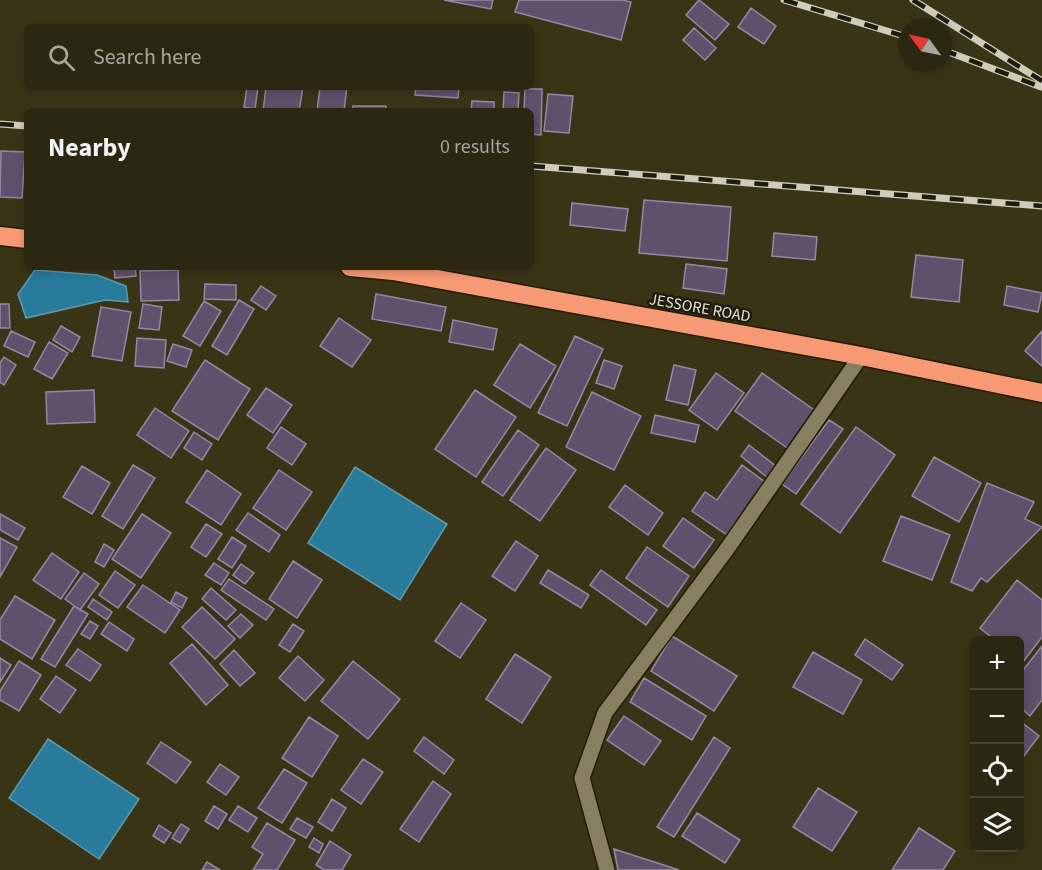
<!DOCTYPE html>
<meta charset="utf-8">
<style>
:root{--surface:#2c2711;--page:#38331f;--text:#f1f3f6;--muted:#a6a59f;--line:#484431}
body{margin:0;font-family:"Source Sans 3",sans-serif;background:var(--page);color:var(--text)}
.controls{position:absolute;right:18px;bottom:18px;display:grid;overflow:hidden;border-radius:9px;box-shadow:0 3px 9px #0003}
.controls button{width:54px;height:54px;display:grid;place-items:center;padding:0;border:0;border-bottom:2px solid var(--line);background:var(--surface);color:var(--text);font:30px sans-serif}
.compass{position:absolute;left:898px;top:18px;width:54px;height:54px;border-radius:50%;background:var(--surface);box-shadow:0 3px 9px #0003;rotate:303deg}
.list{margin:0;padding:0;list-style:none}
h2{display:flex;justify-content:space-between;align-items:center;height:78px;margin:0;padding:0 24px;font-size:26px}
h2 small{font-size:20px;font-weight:400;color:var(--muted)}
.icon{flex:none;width:33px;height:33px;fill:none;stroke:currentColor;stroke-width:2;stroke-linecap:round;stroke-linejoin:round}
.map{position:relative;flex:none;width:1042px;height:870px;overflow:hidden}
.search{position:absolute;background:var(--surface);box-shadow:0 3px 9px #0003;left:24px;top:24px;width:510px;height:66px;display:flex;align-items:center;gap:15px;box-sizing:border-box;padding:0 21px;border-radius:9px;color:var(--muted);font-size:22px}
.panel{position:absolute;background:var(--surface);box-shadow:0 3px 9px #0003;left:24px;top:108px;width:510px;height:162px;border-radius:9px}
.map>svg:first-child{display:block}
</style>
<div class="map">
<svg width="1042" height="870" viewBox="0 0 1042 870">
<rect width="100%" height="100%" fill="#3a3417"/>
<path fill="#287b9b" stroke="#619aac" stroke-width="1.5" d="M 35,270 L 97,275 L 126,286 L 128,302 L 105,300 L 26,318 L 18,294 Z
M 355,467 L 447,524 L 400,600 L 308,543 Z
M 48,739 L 139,799 L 99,859 L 9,798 Z"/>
<path fill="#5f516b" stroke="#9687a4" stroke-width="1.5" d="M 444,0 L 493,0 L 491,9 Z
M 519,0 L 622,0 L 631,2 L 621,40 L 515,12 Z
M 699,0 L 729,24 L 715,40 L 686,15 Z
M 751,8 L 776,26 L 764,44 L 738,27 Z
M 694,28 L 716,48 L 705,60 L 683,40 Z
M 247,87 L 258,87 L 255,109 L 244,107 Z
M 266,87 L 303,87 L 299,111 L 263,111 Z
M 320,87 L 347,87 L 344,111 L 317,111 Z
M 416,87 L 459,87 L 458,98 L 415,95 Z
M 525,89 L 542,89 L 541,135 L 531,134 L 531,111 L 524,111 Z
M 504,92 L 519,93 L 518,111 L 503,111 Z
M 548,94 L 573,96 L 569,133 L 544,131 Z
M 472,101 L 494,102 L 494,111 L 471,111 Z
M 353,106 L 386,106 L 386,111 L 352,111 Z
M 1,151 L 25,152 L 22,198 L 0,197 Z
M 644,200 L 731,207 L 727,261 L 639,253 Z
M 572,203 L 628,209 L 625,231 L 570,225 Z
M 774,233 L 817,237 L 815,260 L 772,256 Z
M 916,255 L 963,260 L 959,302 L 911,297 Z
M 686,264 L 727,269 L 724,294 L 683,288 Z
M 114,267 L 135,267 L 136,276 L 115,278 Z
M 178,270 L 179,300 L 141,301 L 140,271 Z
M 205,284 L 236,285 L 236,300 L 204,299 Z
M 261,286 L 276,296 L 266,310 L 251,300 Z
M 1007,286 L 1042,293 L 1038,312 L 1004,305 Z
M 376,294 L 446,307 L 441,331 L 372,319 Z
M 239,300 L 254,309 L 227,355 L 212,346 Z
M 204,301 L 221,311 L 200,346 L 183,336 Z
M 0,304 L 9,304 L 10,328 L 0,328 Z
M 143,304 L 162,307 L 159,330 L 139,328 Z
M 101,307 L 131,312 L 122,361 L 92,356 Z
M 339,318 L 371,340 L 352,367 L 320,346 Z
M 453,320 L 497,329 L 493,350 L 449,342 Z
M 61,326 L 80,337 L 72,352 L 53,340 Z
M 11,331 L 35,342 L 28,357 L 4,346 Z
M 1042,331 L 1042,366 L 1025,351 Z
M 575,336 L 603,349 L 567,426 L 538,413 Z
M 137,338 L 166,340 L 164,368 L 135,366 Z
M 49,342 L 68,353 L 52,379 L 34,369 Z
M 173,344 L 192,350 L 186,367 L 167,361 Z
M 520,344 L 556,366 L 530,408 L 494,385 Z
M 4,357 L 16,365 L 4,385 L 0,382 L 0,363 Z
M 205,360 L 250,389 L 218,440 L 172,411 Z
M 604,360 L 622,366 L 614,389 L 596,383 Z
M 674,365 L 696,370 L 688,405 L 666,400 Z
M 716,373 L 744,393 L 717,430 L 689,410 Z
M 762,373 L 817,412 L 790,450 L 735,411 Z
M 266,388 L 292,405 L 273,433 L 247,415 Z
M 94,390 L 95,422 L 47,424 L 46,392 Z
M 475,390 L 516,417 L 476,477 L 435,449 Z
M 592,392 L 641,416 L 614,470 L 566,447 Z
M 155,408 L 189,431 L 171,458 L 137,435 Z
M 655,415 L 699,425 L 695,442 L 651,433 Z
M 829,420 L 843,429 L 796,494 L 782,484 Z
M 281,427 L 306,444 L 292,465 L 267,448 Z
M 856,427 L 895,455 L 840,533 L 801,504 Z
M 518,430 L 539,445 L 503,496 L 482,482 Z
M 194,432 L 212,444 L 202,460 L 184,448 Z
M 749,445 L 777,467 L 768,478 L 741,456 Z
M 546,448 L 576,470 L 540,521 L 510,500 Z
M 934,457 L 981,483 L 959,522 L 912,496 Z
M 133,465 L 155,478 L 123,529 L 102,516 Z
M 742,465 L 765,482 L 727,535 L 692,511 L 705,492 L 717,500 Z
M 82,466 L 110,483 L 92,514 L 63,497 Z
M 207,470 L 241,494 L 221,525 L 186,502 Z
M 279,470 L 312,492 L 286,530 L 253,508 Z
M 987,483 L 1034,502 L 1025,519 L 1042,527 L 987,582 L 981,578 L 972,591 L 951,582 Z
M 625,485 L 663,513 L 648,535 L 609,507 Z
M 248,513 L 280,535 L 269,552 L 236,530 Z
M 0,514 L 25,528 L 18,540 L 0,530 Z
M 142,514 L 171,533 L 141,578 L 112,559 Z
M 901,516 L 950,535 L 932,580 L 883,561 Z
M 683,518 L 714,540 L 694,568 L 663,546 Z
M 206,524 L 222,534 L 206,557 L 191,547 Z
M 232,537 L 246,546 L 232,568 L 218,559 Z
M 0,538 L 17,547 L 0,577 Z
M 516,541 L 538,556 L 515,591 L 492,576 Z
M 104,544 L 114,550 L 104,567 L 95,562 Z
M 647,547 L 689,576 L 668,607 L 626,578 Z
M 52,553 L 79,572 L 61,599 L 33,580 Z
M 293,561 L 322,580 L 297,618 L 269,599 Z
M 214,563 L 229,573 L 221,585 L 205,575 Z
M 241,564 L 254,573 L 245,584 L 233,575 Z
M 548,570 L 589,595 L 581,608 L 540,583 Z
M 601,570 L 657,610 L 646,625 L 590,585 Z
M 115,571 L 135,585 L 118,608 L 99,595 Z
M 84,573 L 99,584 L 80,610 L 65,599 Z
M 229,579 L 274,609 L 266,620 L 221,590 Z
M 1017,580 L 1042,600 L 1042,637 L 1023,662 L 1020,659 L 1020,640 L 995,640 L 980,628 Z
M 143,585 L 180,610 L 165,633 L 127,607 Z
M 211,588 L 236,610 L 226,620 L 202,599 Z
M 176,592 L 187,598 L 182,608 L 171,602 Z
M 15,596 L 55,620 L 32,659 L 0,639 L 0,620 Z
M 93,599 L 112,612 L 107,620 L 88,607 Z
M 461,603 L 486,620 L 460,658 L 435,641 Z
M 74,606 L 88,614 L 55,667 L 41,659 Z
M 202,607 L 235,639 L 215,659 L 182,627 Z
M 241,614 L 253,625 L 240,638 L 228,626 Z
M 90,621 L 98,626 L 90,639 L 81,634 Z
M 109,622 L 134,639 L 127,651 L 101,634 Z
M 293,624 L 304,631 L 290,652 L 279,645 Z
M 672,636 L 737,676 L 714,711 L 651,671 Z
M 865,639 L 903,665 L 892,680 L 855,655 Z
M 192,644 L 228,685 L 206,705 L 170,663 Z
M 1042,646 L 1042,700 L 1030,716 L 1020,707 L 1020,674 Z
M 78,649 L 101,665 L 90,681 L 66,665 Z
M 234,650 L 255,673 L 240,686 L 220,664 Z
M 813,652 L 862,680 L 843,714 L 793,687 Z
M 515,654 L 551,677 L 522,723 L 486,699 Z
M 298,656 L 324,680 L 305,701 L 279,678 Z
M 0,658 L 11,665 L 0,682 Z
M 19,661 L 41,675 L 19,711 L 0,700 L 0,691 Z
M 353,661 L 400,699 L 368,739 L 321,701 Z
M 56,676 L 76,690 L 60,713 L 40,699 Z
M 644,678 L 706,716 L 692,740 L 630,702 Z
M 624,716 L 661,741 L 644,765 L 607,740 Z
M 309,717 L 338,736 L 312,777 L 282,758 Z
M 1020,721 L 1039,736 L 1023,757 L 1020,754 Z
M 424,737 L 454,760 L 444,774 L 414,751 Z
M 714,737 L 730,748 L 674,837 L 657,827 Z
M 161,742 L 191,762 L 176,783 L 147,763 Z
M 363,759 L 383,772 L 361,804 L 341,790 Z
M 220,764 L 239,777 L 226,795 L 207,782 Z
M 284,769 L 307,783 L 282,823 L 258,808 Z
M 433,781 L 451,794 L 419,842 L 400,829 Z
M 818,788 L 857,812 L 832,851 L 793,827 Z
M 332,799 L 346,808 L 332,831 L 318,822 Z
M 214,806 L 227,814 L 218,829 L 205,821 Z
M 238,806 L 257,818 L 248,832 L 229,820 Z
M 697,813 L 740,840 L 725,863 L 682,836 Z
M 297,818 L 313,827 L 306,838 L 290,829 Z
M 267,823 L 295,840 L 277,870 L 253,870 L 263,854 L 252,847 Z
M 181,824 L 189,829 L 180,843 L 172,838 Z
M 159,825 L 171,833 L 164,843 L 153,836 Z
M 919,828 L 955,851 L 943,870 L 892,870 Z
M 314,838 L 323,844 L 319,853 L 309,847 Z
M 330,841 L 351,855 L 342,870 L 324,870 L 316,865 Z
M 614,849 L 679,870 L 618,870 Z
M 207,862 L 220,870 L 202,870 Z"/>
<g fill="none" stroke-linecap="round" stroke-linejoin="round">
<defs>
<path id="minor" d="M 607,870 L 582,778 L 605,713 L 727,549 L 861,356"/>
<path id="highway" d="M 0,236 L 27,239
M 350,267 L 393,271 L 861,356 L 1042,393"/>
</defs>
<use href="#minor" stroke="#211c00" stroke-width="18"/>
<use href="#highway" stroke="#211c00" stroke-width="21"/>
<use href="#minor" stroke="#868060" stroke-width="15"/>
<use href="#highway" stroke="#f89975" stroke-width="18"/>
<defs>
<path id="rail" d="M 784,0 L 907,37
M 913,0 L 1042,81
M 943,50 L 1041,87
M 0,124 L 27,126
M 531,166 L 1042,206"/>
</defs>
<use href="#rail" stroke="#cfccb9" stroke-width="7"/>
<use href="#rail" stroke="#1e1c0f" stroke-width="4.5" stroke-dasharray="14" stroke-linecap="butt"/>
</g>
<g text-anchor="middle" stroke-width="5" stroke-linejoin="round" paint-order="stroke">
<g font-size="16" fill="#e6e3d2" stroke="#1e1c0f">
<text transform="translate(700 307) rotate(10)" y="6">JESSORE ROAD</text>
</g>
</g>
</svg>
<div class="controls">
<button>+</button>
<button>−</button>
<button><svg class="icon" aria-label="locate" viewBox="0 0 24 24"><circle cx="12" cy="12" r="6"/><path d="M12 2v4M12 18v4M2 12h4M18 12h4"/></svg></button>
<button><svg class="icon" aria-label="layers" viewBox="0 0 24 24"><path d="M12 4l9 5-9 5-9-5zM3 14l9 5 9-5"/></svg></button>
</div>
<svg class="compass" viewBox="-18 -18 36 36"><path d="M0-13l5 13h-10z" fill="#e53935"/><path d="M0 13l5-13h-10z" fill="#a6a59f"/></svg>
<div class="search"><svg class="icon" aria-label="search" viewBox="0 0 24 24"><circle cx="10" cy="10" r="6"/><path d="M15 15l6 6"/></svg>Search here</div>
<section class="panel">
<h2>Nearby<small>0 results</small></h2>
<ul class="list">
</ul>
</section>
</div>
